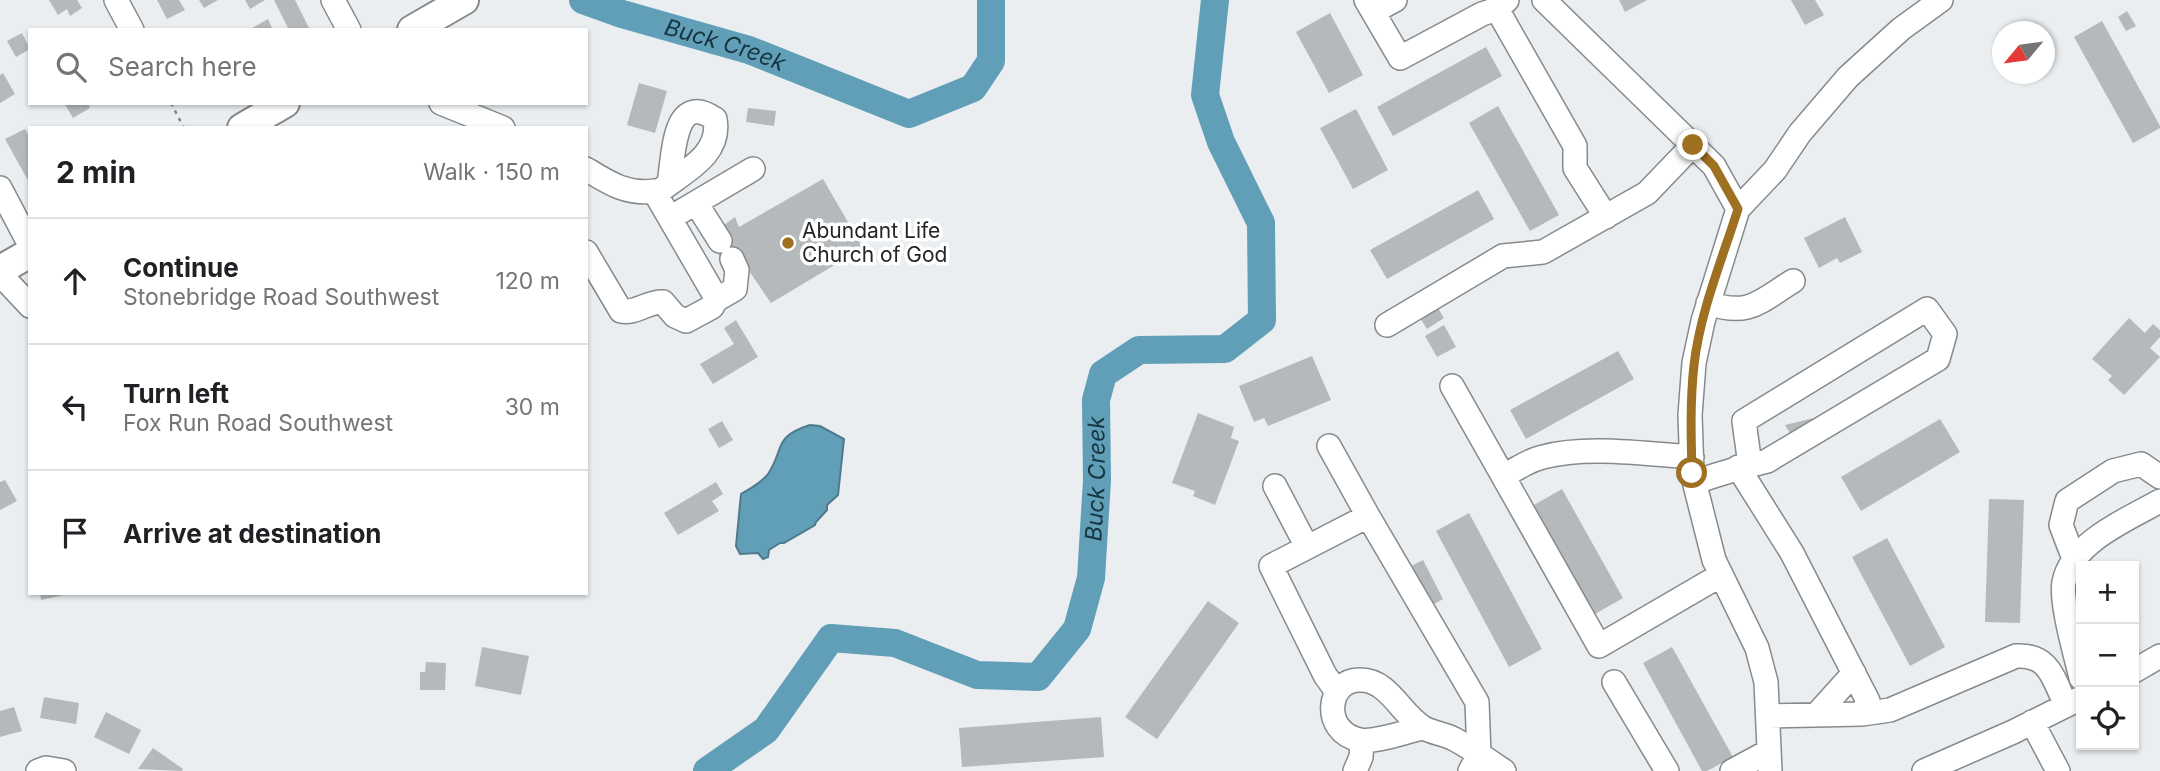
<!DOCTYPE html>
<meta charset="utf-8">
<style>
:root{--surface:#fff;--page:#f2f2f2;--text:#202124;--muted:#757577;--line:#e0e0e0}
body{margin:0;font-family:Inter,sans-serif;background:var(--page);color:var(--text)}
.controls{position:absolute;right:21px;bottom:21px;display:grid;overflow:hidden;border-radius:0px;box-shadow:0 2px 5px #0004}
.controls button{width:63px;height:63px;display:grid;place-items:center;padding:0;border:0;border-bottom:2px solid var(--line);background:var(--surface);color:var(--text);font:35px sans-serif}
.compass{position:absolute;left:1992px;top:21px;width:63px;height:63px;border-radius:50%;background:var(--surface);box-shadow:0 2px 5px #0004;rotate:241deg}
.stop{position:absolute;width:21px;height:21px;margin:-16px;border:5px solid #9e7021;border-radius:50%;background:#fff}
.stop.end{background:#9e7021;border-color:#fff;box-shadow:0 2px 7px #0008}
.list{margin:0;padding:0;list-style:none}
h2{display:flex;justify-content:space-between;align-items:center;height:91px;margin:0;padding:0 28px;font-size:30px}
h2 small{font-size:23px;font-weight:400;color:var(--muted)}
.list li{display:grid;grid-template-columns:46px 1fr auto;gap:21px;align-items:center;box-sizing:border-box;height:126px;padding:0 28px;border-top:2px solid var(--line)}
.list b{display:block;font-size:26px;white-space:nowrap}
.list p{margin:0;font-size:23px;white-space:nowrap;color:var(--muted)}
.list em{font-size:23px;font-style:normal;color:var(--muted)}
.icon{flex:none;width:38px;height:38px;fill:none;stroke:currentColor;stroke-width:2;stroke-linecap:round;stroke-linejoin:round}
.map{position:relative;flex:none;width:2160px;height:771px;overflow:hidden}
.search{position:absolute;background:var(--surface);box-shadow:0 2px 5px #0004;left:28px;top:28px;width:560px;height:77px;display:flex;align-items:center;gap:18px;box-sizing:border-box;padding:0 24px;border-radius:0px;color:var(--muted);font-size:26px}
.panel{position:absolute;background:var(--surface);box-shadow:0 2px 5px #0004;left:28px;top:126px;width:560px;height:469px;border-radius:0px}
.map>svg:first-child{display:block}
</style>
<div class="map">
<svg width="2160" height="771" viewBox="0 0 2160 771">
<rect width="100%" height="100%" fill="#eaeef0"/>
<path fill="#619eb7" stroke="#4f7a8c" stroke-width="2" d="M 810,425 L 820,426 L 844,439 L 838,495 L 827,505 L 827,510 L 816,522 L 815,525 L 784,543 L 780,543 L 769,550 L 768,557 L 763,559 L 758,553 L 740,554 L 736,546 L 741,494 C 751,488 761,483 768,474 C 785,449 772,437 810,425 Z"/>
<g fill="none" stroke-linecap="round" stroke-linejoin="round">
<g stroke="#619eb7" stroke-width="28">
<path id="s1" d="M 583,0 L 622,14 L 749,50 L 909,114 L 973,88 L 991,61 L 991,0"/>
<path id="s2" d="M 707,771 L 766,730 L 831,638 L 895,643 L 977,675 L 1038,677 L 1077,629 L 1091,578 L 1097,480 L 1096,400 L 1103,374 L 1139,350 L 1225,349 L 1262,320 L 1261,223 L 1221,142 L 1205,95 L 1215,0"/>
</g>
</g>
<path fill="#b5b9bb" d="M 49,0 L 77,0 L 82,8 L 70,16 L 67,9 L 58,15 Z
M 157,0 L 179,0 L 185,10 L 167,19 Z
M 199,0 L 218,0 L 204,8 Z
M 245,0 L 265,0 L 250,9 Z
M 274,0 L 295,0 L 310,30 L 289,30 Z
M 1619,0 L 1647,0 L 1625,12 Z
M 1791,0 L 1815,0 L 1824,15 L 1805,25 Z
M 2127,11 L 2136,26 L 2126,31 L 2118,17 Z
M 1330,13 L 1363,75 L 1329,93 L 1296,32 Z
M 268,19 L 273,30 L 249,30 Z
M 2102,21 L 2160,126 L 2160,128 L 2133,143 L 2074,37 Z
M 22,33 L 30,49 L 16,57 L 7,41 Z
M 1486,47 L 1502,76 L 1393,136 L 1377,107 Z
M 3,73 L 15,94 L 0,103 L 0,75 Z
M 639,83 L 667,91 L 655,133 L 627,125 Z
M 64,103 L 88,103 L 90,108 L 73,118 Z
M 1498,106 L 1559,215 L 1530,231 L 1469,123 Z
M 748,108 L 776,111 L 774,126 L 746,122 Z
M 1356,109 L 1388,170 L 1353,189 L 1320,128 Z
M 25,129 L 30,138 L 30,184 L 5,139 Z
M 823,179 L 863,248 L 771,303 L 738,255 L 725,265 L 713,246 L 729,235 L 724,225 L 735,217 L 739,227 Z
M 1478,190 L 1494,219 L 1387,279 L 1370,250 Z
M 1845,217 L 1862,252 L 1840,263 L 1837,258 L 1819,268 L 1804,238 Z
M 1438,308 L 1444,318 L 1427,329 L 1420,318 Z
M 2129,318 L 2145,333 L 2153,324 L 2160,330 L 2160,337 L 2150,348 L 2160,357 L 2124,395 L 2108,380 L 2112,376 L 2092,359 Z
M 736,320 L 758,357 L 713,384 L 700,364 L 734,344 L 724,328 Z
M 1444,325 L 1456,347 L 1437,357 L 1425,336 Z
M 1618,351 L 1634,379 L 1526,439 L 1510,410 Z
M 1312,356 L 1331,400 L 1268,426 L 1264,418 L 1254,422 L 1239,386 Z
M 1198,413 L 1234,427 L 1231,438 L 1239,441 L 1215,505 L 1193,496 L 1195,491 L 1172,483 Z
M 1818,417 L 1819,426 L 1793,438 L 1785,425 Z
M 1940,419 L 1960,452 L 1861,511 L 1841,477 Z
M 722,421 L 733,440 L 719,448 L 708,429 Z
M 5,480 L 17,501 L 0,510 L 0,482 Z
M 716,482 L 723,494 L 712,501 L 719,511 L 678,535 L 664,513 Z
M 1562,489 L 1623,598 L 1595,614 L 1534,505 Z
M 1989,499 L 2024,500 L 2020,623 L 1985,622 Z
M 1469,513 L 1542,649 L 1509,667 L 1436,531 Z
M 1887,538 L 1945,647 L 1910,666 L 1852,557 Z
M 1423,560 L 1443,599 L 1431,606 L 1411,566 Z
M 40,593 L 68,593 L 68,594 L 41,600 Z
M 1208,601 L 1239,623 L 1157,739 L 1125,717 Z
M 482,647 L 529,656 L 521,695 L 475,686 Z
M 1672,647 L 1733,757 L 1707,771 L 1702,771 L 1643,663 Z
M 426,662 L 446,663 L 445,690 L 420,690 L 420,672 L 425,672 Z
M 44,697 L 79,703 L 76,724 L 40,718 Z
M 14,707 L 22,731 L 0,737 L 0,711 Z
M 106,712 L 141,730 L 129,754 L 94,737 Z
M 1101,717 L 1104,757 L 962,767 L 959,728 Z
M 153,748 L 183,769 L 182,771 L 138,769 Z"/>
<g fill="none" stroke-linecap="round" stroke-linejoin="round">
<defs>
<path id="minor" d="M 116,0 L 132,30
M 333,0 L 349,30
M 1366,0 L 1400,58 L 1482,14 L 1497,9
M 1507,0 L 1497,9 L 1575,146 L 1575,168 L 1606,217
M 1544,0 L 1714,166 L 1738,209
M 1373,12 L 1395,0
M 441,103 L 503,128
M 586,169 C 609,183 627,195 654,191 L 715,296 L 716,300 L 712,307 L 686,321 L 675,316 L 663,302 C 648,301 636,314 621,311 L 586,252
M 0,188 L 30,245
M 656,194 C 680,173 722,157 715,119 C 673,90 674,155 669,183
M 696,203 L 720,241
M 670,218 L 753,169
M 0,274 L 30,306
M 716,300 L 735,289 L 737,270 L 732,259
M 1708,303 C 1749,317 1759,302 1793,281
M 1387,325 L 1503,256 L 1543,252 L 1647,193 L 1693,145
M 1452,386 L 1503,476 C 1516,470 1528,460 1543,457 C 1586,445 1647,454 1692,457
M 1329,446 L 1368,516
M 1738,467 L 1792,553 L 1868,701 L 1862,714 L 1768,716
M 1503,476 L 1599,646 L 1721,575
M 1695,482 C 1719,474 1742,467 1767,461 L 1938,359 L 1945,334 L 1927,309 L 1744,421 L 1750,465
M 1275,486 L 1307,547
M 2074,559 L 2061,525 L 2067,501 L 2113,471 L 2141,464 L 2160,477
M 2134,671 L 2160,656
M 2081,678 C 2076,656 2060,602 2064,582 C 2072,542 2128,519 2160,501
M 1614,682 L 1667,771
M 1337,692 L 1325,675 L 1271,566 L 1368,516 L 1477,702 L 1479,755 L 1470,771
M 1817,714 L 1854,673
M 1862,714 L 1890,710 L 2016,656 C 2050,654 2053,679 2066,705
M 2032,722 L 2058,771
M 1423,728 C 1407,731 1375,743 1360,740 C 1320,732 1327,678 1361,680 C 1389,680 1402,716 1424,728 C 1433,733 1445,734 1454,739 C 1471,748 1488,760 1504,771
M 38,771 L 46,768 L 64,771
M 1355,771 L 1361,757 L 1362,741
M 1732,771 L 1769,751
M 1770,771 L 1766,682 L 1757,648 L 1714,560 L 1692,473 L 1690,415 L 1694,363 L 1703,321 L 1738,209 L 1775,170 L 1800,133 L 1848,77 L 1901,29 L 1941,0
M 1924,771 L 2013,732 L 2081,698"/>
<path id="major" d="M 412,30 L 464,0
M 242,128 L 285,103
M 0,270 L 30,253"/>
</defs>
<use href="#minor" stroke="#868a8c" stroke-width="26"/>
<use href="#major" stroke="#868a8c" stroke-width="32"/>
<path stroke="#838587" stroke-width="2.5" stroke-dasharray="3.5 5" stroke-linecap="butt" d="M 171,103 L 184,128"/>
<use href="#minor" stroke="#fff" stroke-width="23"/>
<use href="#major" stroke="#fff" stroke-width="28"/>
</g>
<g fill="none" stroke-linecap="round" stroke-linejoin="round">
<path stroke="#9e7021" stroke-width="9" d="M 1692,473 C 1691,437 1690,401 1694,365 C 1700,312 1722,260 1738,209 L 1714,166 L 1693,145"/>
</g>
<circle fill="#9e7021" stroke="#fff" stroke-width="2.5" cx="788" cy="243" r="7"/>
<g text-anchor="middle" stroke-width="7" stroke-linejoin="round" paint-order="stroke">
<g font-size="21" fill="#242526" stroke="#fff" text-anchor="start">
<text x="802" y="238">Abundant Life<tspan x="802" dy="24">Church of God</tspan></text>
</g>
<g font-size="23" font-style="italic" fill="#173541" stroke="#fff">
<text dy="8" stroke="none"><textPath href="#s1" startOffset="149">Buck Creek</textPath></text>
<text dy="8" stroke="none"><textPath href="#s2" startOffset="612">Buck Creek</textPath></text>
</g>
</g>
</svg>
<div class="controls">
<button>+</button>
<button>−</button>
<button><svg class="icon" aria-label="locate" viewBox="0 0 24 24"><circle cx="12" cy="12" r="6"/><path d="M12 2v4M12 18v4M2 12h4M18 12h4"/></svg></button>
</div>
<svg class="compass" viewBox="-18 -18 36 36"><path d="M0-13l5 13h-10z" fill="#e53935"/><path d="M0 13l5-13h-10z" fill="#757577"/></svg>
<div class="stop" style="left:1692px;top:473px"></div>
<div class="stop end" style="left:1693px;top:145px"></div>
<div class="search"><svg class="icon" aria-label="search" viewBox="0 0 24 24"><circle cx="10" cy="10" r="6"/><path d="M15 15l6 6"/></svg>Search here</div>
<section class="panel">
<h2>2 min<small>Walk · 150 m</small></h2>
<ul class="list">
<li><svg class="icon" aria-label="ahead" viewBox="0 0 24 24"><path d="M12 20V5M6 11l6-6 6 6"/></svg><div><b>Continue</b><p>Stonebridge Road Southwest</p></div><em>120 m</em></li>
<li><svg class="icon" aria-label="left" viewBox="0 0 24 24"><path d="M17 20v-9H6M10 6l-5 5 5 5"/></svg><div><b>Turn left</b><p>Fox Run Road Southwest</p></div><em>30 m</em></li>
<li><svg class="icon" aria-label="arrive" viewBox="0 0 24 24"><path d="M6 21V4h12l-3 4 3 4H6"/></svg><div><b>Arrive at destination</b></div></li>
</ul>
</section>
</div>
